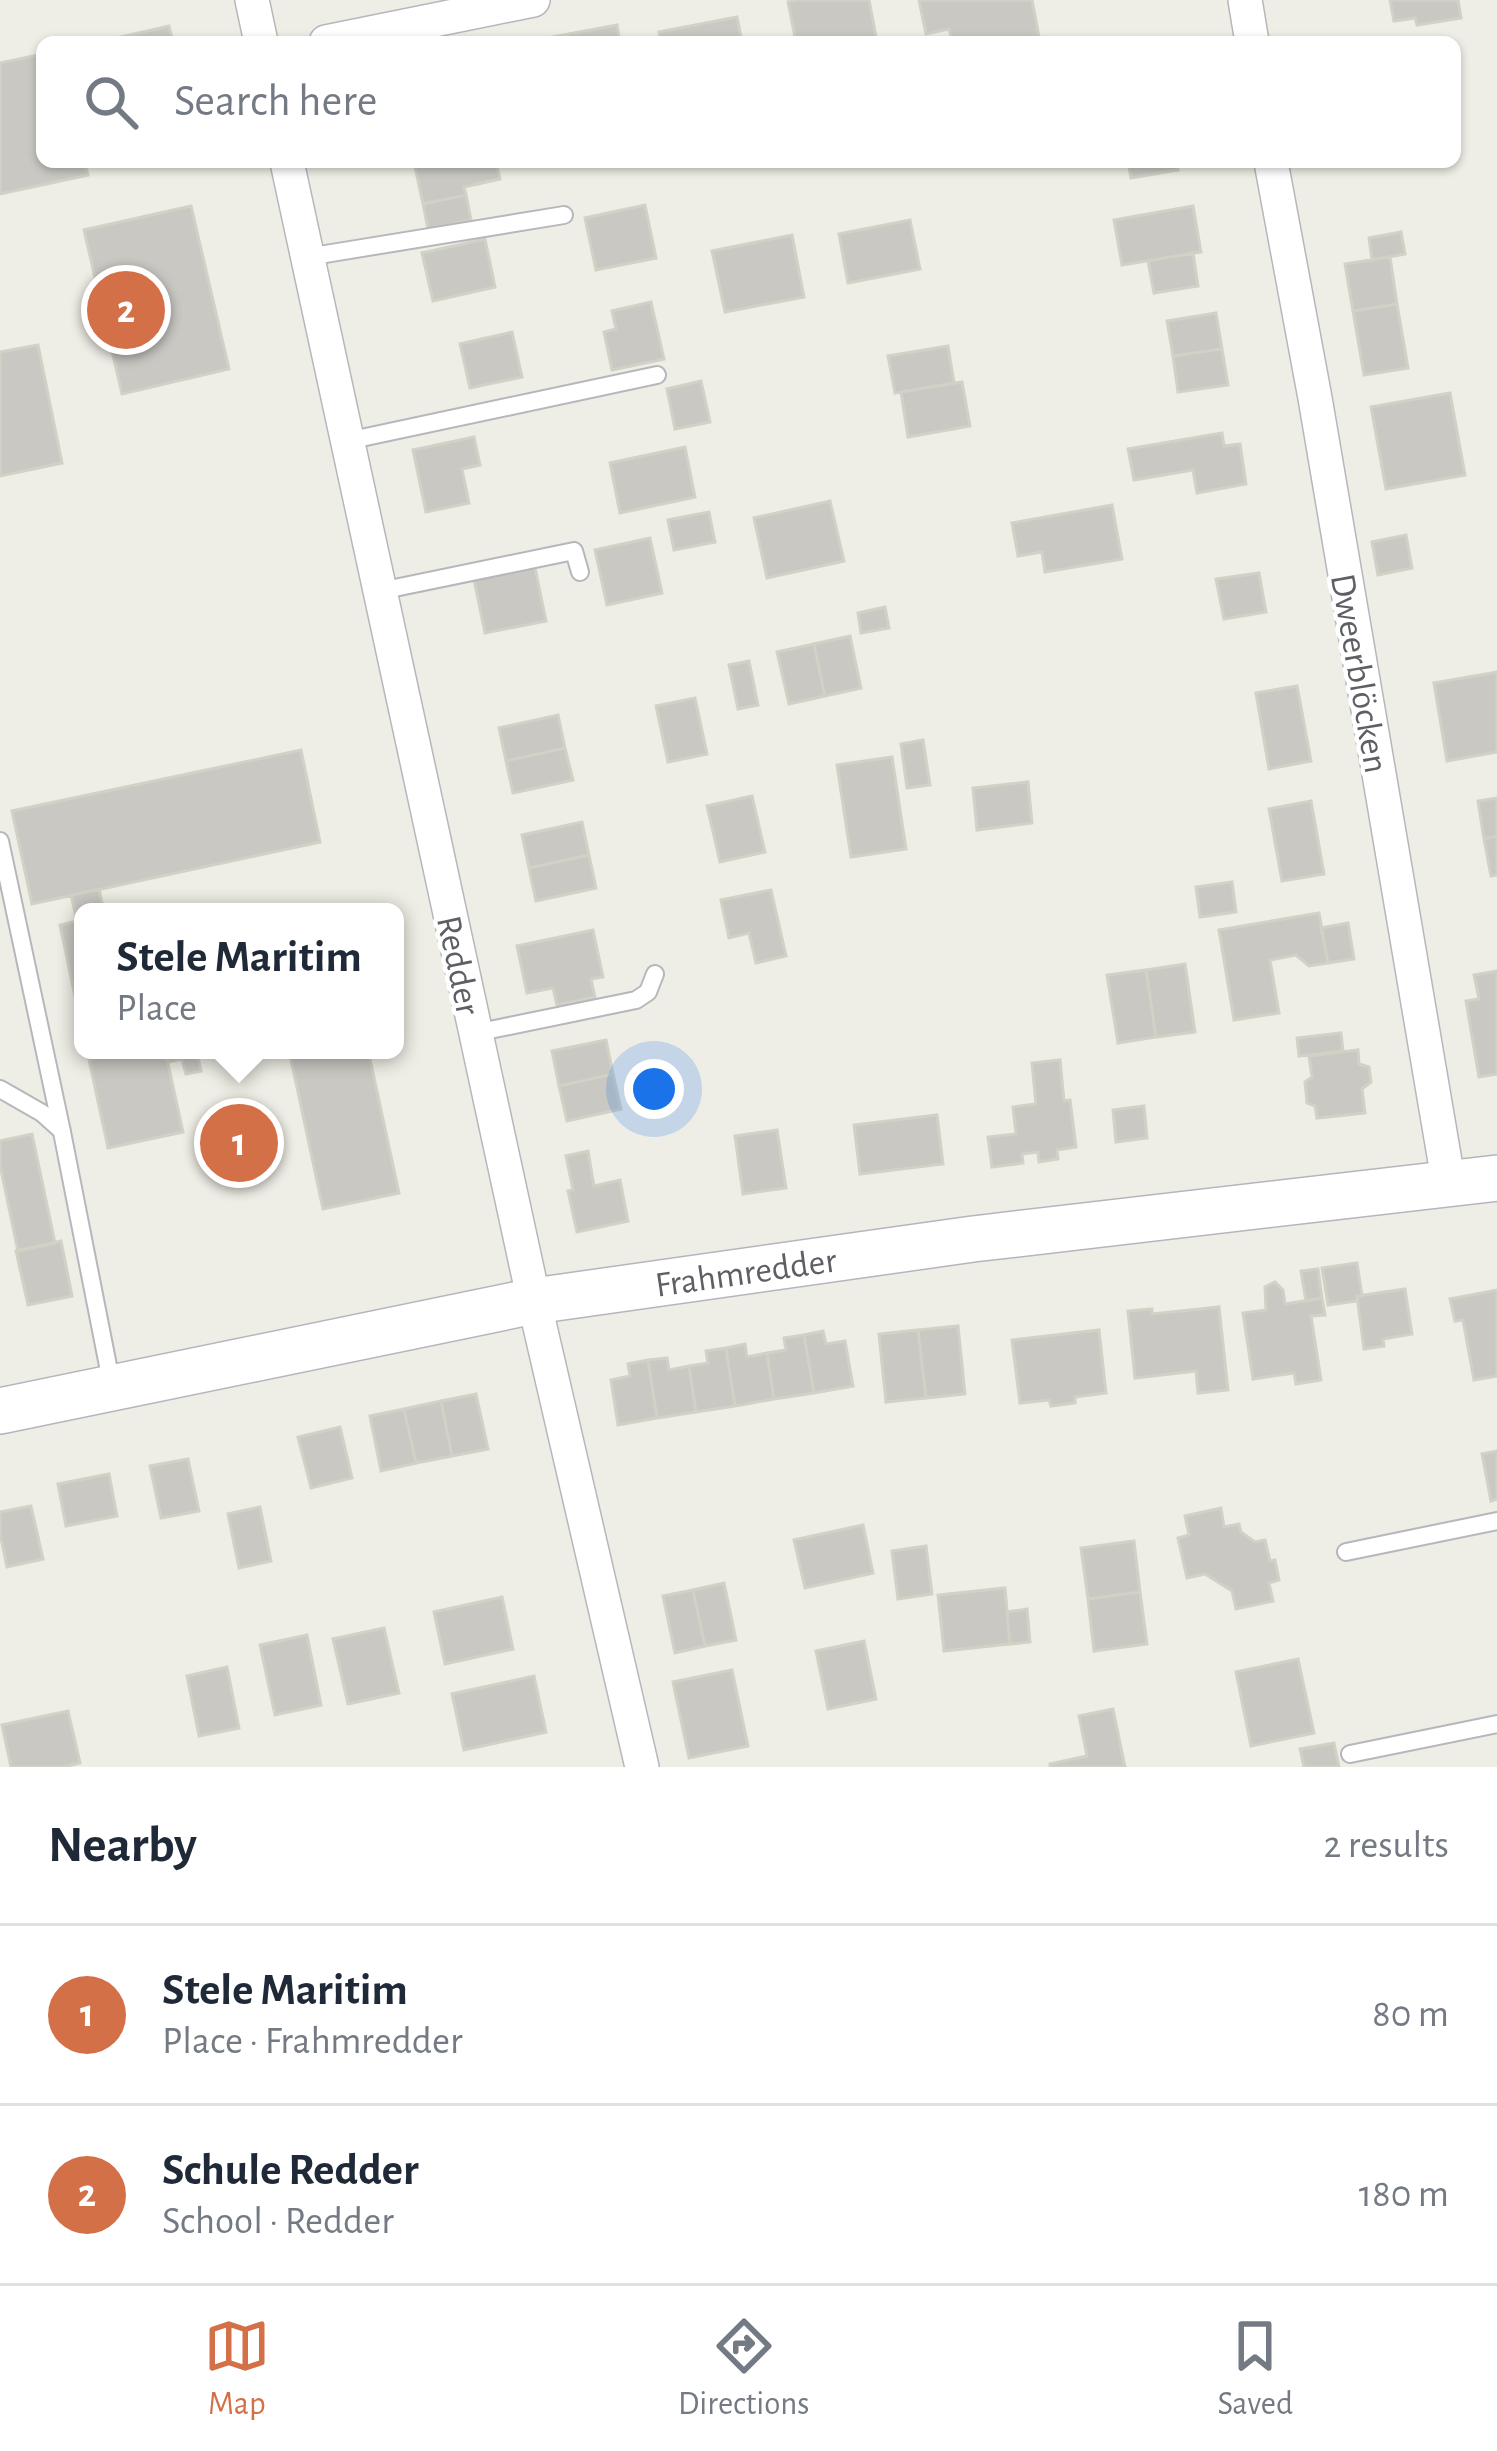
<!DOCTYPE html>
<meta charset="utf-8">
<style>
:root{--surface:#fff;--page:#f6f6f7;--text:#1f2937;--muted:#747a83;--line:#e0e1e3;--accent:#d37047}
body{margin:0;font-family:"Alegreya Sans",sans-serif;background:var(--page);color:var(--text)}
.you{position:absolute;left:654px;top:1089px;width:42px;height:42px;margin:-30px;border:9px solid #fff;border-radius:50%;background:#1a73e8;box-shadow:0 0 0 18px #1a73e833}
.badge{display:grid;place-items:center;width:78px;height:78px;border-radius:50%;background:var(--accent);color:#fff;font-size:39px;font-weight:700}
.pin{position:absolute;translate:-50% -50%;border:6px solid #fff;box-shadow:0 3px 12px #0006}
.popup{position:absolute;left:74px;top:903px;width:330px;height:156px;box-sizing:border-box;display:grid;place-content:center;border-radius:18px;background:var(--surface);filter:drop-shadow(0 3px 9px #0005);font-size:39px;white-space:nowrap;color:var(--muted)}
.popup b{font-size:45px;color:var(--text)}
.popup::after{content:'';position:absolute;left:50%;top:100%;margin-left:-24px;border:24px solid transparent;border-top-color:var(--surface)}
.list{margin:0;padding:0;list-style:none}
h2{display:flex;justify-content:space-between;align-items:center;height:156px;margin:0;padding:0 48px;font-size:51px}
h2 small{font-size:39px;font-weight:400;color:var(--muted)}
.list li{display:grid;grid-template-columns:78px 1fr auto;gap:36px;align-items:center;box-sizing:border-box;height:180px;padding:0 48px;border-top:3px solid var(--line)}
.list b{display:block;font-size:45px;white-space:nowrap}
.list p{margin:0;font-size:39px;white-space:nowrap;color:var(--muted)}
.list em{font-size:39px;font-style:normal;color:var(--muted)}
.icon{flex:none;width:66px;height:66px;fill:none;stroke:currentColor;stroke-width:2;stroke-linecap:round;stroke-linejoin:round}
.map{position:relative;flex:none;width:1497px;height:1767px;overflow:hidden}
.search{position:absolute;background:var(--surface);box-shadow:0 3px 9px #0004;left:36px;right:36px;top:36px;height:132px;display:flex;align-items:center;gap:30px;box-sizing:border-box;padding:0 42px;border-radius:18px;color:var(--muted);font-size:45px}
.sheet{height:516px;background:var(--surface)}
nav{display:flex;justify-content:space-around;align-items:center;box-sizing:border-box;height:168px;border-top:3px solid var(--line);background:var(--surface);font-size:33px;color:var(--muted)}
nav a{display:grid;justify-items:center;gap:6px}
nav .on{color:var(--accent)}
.map>svg:first-child{display:block}
</style>
<div class="map">
<svg width="1497" height="1767" viewBox="0 0 1497 1767">
<rect width="100%" height="100%" fill="#eeeee6"/>
<path fill="#cac8c3" stroke="#d2d1c5" stroke-width="3" d="M 798,0 L 869,0 L 877,42 L 796,42 L 788,2 Z
M 919,0 L 1032,0 L 1039,37 L 1012,42 L 952,42 L 949,29 L 926,34 Z
M 1390,0 L 1458,0 L 1461,18 L 1417,25 L 1415,18 L 1394,21 Z
M 737,17 L 742,42 L 661,42 L 659,32 Z
M 617,25 L 620,42 L 554,42 L 553,37 Z
M 169,26 L 173,42 L 99,42 Z
M 42,54 L 42,162 L 85,162 L 88,175 L 0,194 L 0,63 Z
M 414,162 L 496,162 L 500,179 L 464,187 L 466,195 L 423,204 Z
M 1128,162 L 1176,162 L 1178,170 L 1131,178 Z
M 466,195 L 471,220 L 428,229 L 423,204 Z
M 645,205 L 656,258 L 596,270 L 585,218 Z
M 191,206 L 229,369 L 122,394 L 84,230 Z
M 1193,206 L 1201,252 L 1122,265 L 1114,220 Z
M 910,220 L 920,269 L 848,283 L 839,234 Z
M 1401,232 L 1405,254 L 1372,260 L 1369,238 Z
M 792,235 L 804,297 L 725,312 L 712,251 Z
M 485,239 L 495,287 L 433,301 L 422,253 Z
M 1193,253 L 1198,286 L 1154,293 L 1148,261 Z
M 1390,257 L 1397,304 L 1353,311 L 1345,264 Z
M 651,302 L 664,359 L 612,370 L 604,332 L 616,329 L 612,311 Z
M 1397,304 L 1408,368 L 1364,375 L 1353,311 Z
M 1216,313 L 1222,349 L 1173,356 L 1167,321 Z
M 512,332 L 522,377 L 470,388 L 460,344 Z
M 38,345 L 62,463 L 0,476 L 0,352 Z
M 948,346 L 954,383 L 895,393 L 888,356 Z
M 1222,349 L 1228,385 L 1178,392 L 1173,356 Z
M 701,381 L 710,422 L 675,429 L 667,389 Z
M 962,382 L 970,426 L 908,437 L 901,392 Z
M 1450,393 L 1465,475 L 1386,489 L 1371,407 Z
M 1222,433 L 1224,446 L 1240,444 L 1246,484 L 1197,493 L 1193,470 L 1134,480 L 1128,449 Z
M 474,437 L 480,465 L 462,469 L 469,503 L 426,512 L 413,450 Z
M 685,447 L 695,497 L 620,513 L 610,463 Z
M 830,501 L 844,561 L 767,578 L 754,518 Z
M 1112,505 L 1122,559 L 1045,572 L 1042,552 L 1018,556 L 1012,523 Z
M 709,512 L 715,542 L 674,550 L 668,520 Z
M 1406,535 L 1412,568 L 1378,575 L 1372,542 Z
M 650,538 L 662,593 L 607,605 L 595,550 Z
M 534,563 L 546,621 L 485,633 L 473,575 Z
M 1259,573 L 1266,612 L 1224,619 L 1216,579 Z
M 885,607 L 889,628 L 861,633 L 858,613 Z
M 850,636 L 861,688 L 825,696 L 814,644 Z
M 814,644 L 825,696 L 789,704 L 777,652 Z
M 749,661 L 758,705 L 738,709 L 729,665 Z
M 1497,672 L 1497,752 L 1447,761 L 1434,683 Z
M 1297,686 L 1311,761 L 1269,769 L 1256,693 Z
M 695,698 L 707,754 L 668,762 L 656,706 Z
M 558,715 L 565,748 L 506,761 L 499,728 Z
M 923,740 L 930,785 L 907,788 L 901,744 Z
M 565,748 L 573,780 L 513,793 L 506,761 Z
M 301,750 L 320,842 L 32,904 L 12,811 Z
M 892,757 L 906,849 L 851,857 L 837,765 Z
M 1028,782 L 1032,823 L 977,830 L 973,788 Z
M 752,796 L 765,852 L 720,862 L 707,806 Z
M 1497,798 L 1497,836 L 1484,839 L 1478,801 Z
M 1311,801 L 1324,874 L 1282,881 L 1269,809 Z
M 582,822 L 589,855 L 529,868 L 522,835 Z
M 1497,836 L 1497,875 L 1491,876 L 1484,839 Z
M 589,855 L 596,888 L 536,901 L 529,868 Z
M 1232,882 L 1236,912 L 1200,917 L 1196,887 Z
M 99,889 L 104,912 L 83,912 L 83,1034 L 60,925 L 77,921 L 71,895 Z
M 771,890 L 786,956 L 756,963 L 749,933 L 729,938 L 721,900 Z
M 1319,913 L 1328,963 L 1309,966 L 1296,955 L 1270,960 L 1279,1013 L 1234,1020 L 1219,930 Z
M 1348,923 L 1354,959 L 1328,963 L 1321,928 Z
M 593,930 L 603,977 L 591,979 L 595,997 L 557,1005 L 553,988 L 527,993 L 517,946 Z
M 1185,964 L 1195,1032 L 1156,1037 L 1146,970 Z
M 1146,970 L 1156,1037 L 1118,1043 L 1107,975 Z
M 1497,971 L 1497,1074 L 1479,1077 L 1466,1001 L 1479,999 L 1474,975 Z
M 1341,1033 L 1343,1051 L 1299,1056 L 1297,1038 Z
M 606,1040 L 613,1074 L 559,1086 L 552,1051 Z
M 87,1050 L 165,1050 L 183,1132 L 108,1148 Z
M 165,1050 L 232,1050 L 198,1057 L 201,1071 L 186,1074 L 182,1059 L 168,1062 Z
M 289,1050 L 368,1050 L 399,1193 L 323,1209 Z
M 1358,1050 L 1359,1064 L 1369,1067 L 1371,1082 L 1362,1089 L 1365,1113 L 1317,1118 L 1315,1106 L 1307,1103 L 1305,1082 L 1312,1077 L 1309,1056 Z
M 1060,1060 L 1064,1101 L 1070,1100 L 1076,1147 L 1057,1150 L 1058,1159 L 1039,1162 L 1038,1152 L 1022,1154 L 1023,1163 L 992,1167 L 988,1137 L 1016,1134 L 1013,1107 L 1036,1104 L 1032,1063 Z
M 613,1074 L 621,1109 L 567,1121 L 559,1086 Z
M 1144,1106 L 1147,1138 L 1116,1142 L 1113,1110 Z
M 937,1115 L 943,1164 L 860,1174 L 854,1125 Z
M 777,1130 L 786,1188 L 743,1194 L 735,1136 Z
M 32,1134 L 55,1243 L 18,1251 L 0,1165 L 0,1141 Z
M 588,1151 L 594,1186 L 620,1180 L 628,1221 L 577,1232 L 568,1191 L 573,1190 L 566,1156 Z
M 61,1241 L 72,1296 L 28,1305 L 16,1251 Z
M 1357,1263 L 1362,1296 L 1357,1296 L 1357,1301 L 1328,1305 L 1322,1268 Z
M 1318,1269 L 1322,1298 L 1306,1301 L 1301,1271 Z
M 1275,1282 L 1283,1290 L 1285,1304 L 1322,1298 L 1325,1315 L 1311,1316 L 1321,1380 L 1296,1384 L 1294,1373 L 1253,1379 L 1243,1313 L 1266,1310 L 1265,1287 Z
M 1405,1289 L 1412,1334 L 1383,1339 L 1384,1346 L 1364,1349 L 1357,1296 Z
M 1497,1290 L 1497,1376 L 1474,1380 L 1463,1320 L 1455,1321 L 1450,1299 Z
M 1219,1307 L 1228,1390 L 1198,1393 L 1196,1371 L 1135,1378 L 1128,1311 L 1152,1309 L 1152,1314 Z
M 958,1326 L 965,1394 L 926,1398 L 918,1330 Z
M 918,1330 L 926,1398 L 886,1402 L 879,1334 Z
M 1099,1330 L 1106,1393 L 1075,1397 L 1075,1403 L 1051,1406 L 1049,1400 L 1020,1403 L 1012,1340 Z
M 823,1331 L 826,1344 L 845,1341 L 853,1386 L 814,1393 L 804,1335 Z
M 804,1335 L 814,1393 L 774,1399 L 767,1353 L 786,1350 L 784,1338 Z
M 745,1344 L 747,1357 L 767,1353 L 774,1399 L 735,1406 L 726,1348 Z
M 726,1348 L 735,1406 L 696,1412 L 689,1366 L 708,1363 L 706,1351 Z
M 667,1358 L 669,1370 L 689,1366 L 696,1412 L 657,1418 L 648,1360 Z
M 648,1360 L 657,1418 L 618,1425 L 611,1380 L 630,1376 L 628,1364 Z
M 476,1394 L 488,1449 L 452,1456 L 441,1401 Z
M 441,1401 L 452,1456 L 416,1463 L 404,1409 Z
M 404,1409 L 416,1463 L 381,1471 L 370,1416 Z
M 340,1427 L 352,1478 L 311,1488 L 298,1437 Z
M 1497,1451 L 1497,1499 L 1491,1501 L 1482,1454 Z
M 188,1459 L 199,1511 L 161,1518 L 150,1466 Z
M 109,1474 L 117,1516 L 66,1526 L 58,1484 Z
M 31,1506 L 43,1559 L 7,1567 L 0,1533 L 0,1512 Z
M 260,1507 L 271,1561 L 239,1568 L 228,1514 Z
M 1221,1508 L 1224,1527 L 1239,1524 L 1241,1532 L 1255,1542 L 1265,1540 L 1270,1561 L 1275,1560 L 1279,1580 L 1269,1583 L 1273,1601 L 1236,1609 L 1232,1591 L 1205,1574 L 1187,1578 L 1178,1538 L 1189,1535 L 1185,1516 Z
M 863,1525 L 873,1573 L 805,1588 L 794,1540 Z
M 1134,1541 L 1140,1592 L 1088,1599 L 1081,1548 Z
M 926,1546 L 932,1594 L 898,1599 L 892,1551 Z
M 724,1583 L 736,1640 L 705,1646 L 693,1590 Z
M 1005,1588 L 1010,1644 L 944,1651 L 938,1595 Z
M 693,1590 L 705,1646 L 675,1653 L 663,1596 Z
M 1140,1592 L 1147,1644 L 1094,1651 L 1088,1599 Z
M 502,1597 L 513,1649 L 445,1664 L 434,1612 Z
M 1027,1609 L 1030,1642 L 1010,1644 L 1007,1612 Z
M 384,1628 L 399,1693 L 348,1704 L 333,1639 Z
M 307,1635 L 321,1705 L 275,1715 L 260,1645 Z
M 864,1641 L 876,1699 L 828,1709 L 816,1651 Z
M 1298,1659 L 1314,1733 L 1251,1746 L 1236,1672 Z
M 227,1667 L 239,1728 L 199,1736 L 187,1676 Z
M 732,1670 L 748,1746 L 689,1758 L 673,1682 Z
M 534,1676 L 546,1732 L 464,1750 L 452,1694 Z
M 1113,1709 L 1125,1767 L 1050,1767 L 1050,1764 L 1087,1756 L 1079,1716 Z
M 68,1711 L 80,1763 L 63,1767 L 11,1767 L 2,1725 Z
M 1334,1743 L 1339,1767 L 1304,1767 L 1300,1749 Z"/>
<g fill="none" stroke-linecap="round" stroke-linejoin="round">
<defs>
<path id="lane" d="M 307,257 L 564,215
M 347,441 L 657,375
M 380,591 L 574,551 L 580,572
M 0,841 L 62,1132 L 112,1386
M 475,1033 L 636,1000 L 648,992 L 655,974
M 0,1089 L 42,1113 L 62,1131
M 1346,1552 L 1497,1521
M 1350,1754 L 1497,1724"/>
<path id="street" d="M 252,0 L 261,42
M 1245,0 L 1252,42
M 326,42 L 533,0
M 287,162 L 534,1301 L 642,1767
M 1271,162 L 1315,398 L 1449,1185"/>
<g id="secondary">
<path id="s1" d="M 0,1411 L 534,1301 L 973,1239 L 1497,1178"/>
</g>
</defs>
<use href="#lane" stroke="#b6b7bb" stroke-width="20"/>
<use href="#street" stroke="#b6b7bb" stroke-width="36"/>
<use href="#secondary" stroke="#b5b6bc" stroke-width="48"/>
<use href="#lane" stroke="#fff" stroke-width="16"/>
<use href="#street" stroke="#fff" stroke-width="33"/>
<use href="#secondary" stroke="#fff" stroke-width="45"/>
</g>
<g text-anchor="middle" stroke-width="9" stroke-linejoin="round" paint-order="stroke">
<g font-size="36" fill="#5e5f65" stroke="#fff">
<text transform="translate(1361 673) rotate(80)" y="13">Dweerblöcken</text>
<text transform="translate(460 965) rotate(78)" y="13">Redder</text>
<text dy="13" stroke="none"><textPath href="#s1" startOffset="759">Frahmredder</textPath></text>
</g>
</g>
</svg>
<div class="you"></div>
<div class="pin badge" style="left:239px;top:1143px">1</div>
<div class="popup"><b>Stele Maritim</b>Place</div>
<div class="pin badge" style="left:126px;top:310px">2</div>
<div class="search"><svg class="icon" aria-label="search" viewBox="0 0 24 24"><circle cx="10" cy="10" r="6"/><path d="M15 15l6 6"/></svg>Search here</div>
</div>
<section class="sheet">
<h2>Nearby<small>2 results</small></h2>
<ul class="list">
<li><span class="badge">1</span><div><b>Stele Maritim</b><p>Place · Frahmredder</p></div><em>80 m</em></li>
<li><span class="badge">2</span><div><b>Schule Redder</b><p>School · Redder</p></div><em>180 m</em></li>
</ul>
</section>
<nav>
<a class="on"><svg class="icon" aria-label="map" viewBox="0 0 24 24"><path d="M3 6l6-2 6 2 6-2v14l-6 2-6-2-6 2zM9 4v14M15 6v14"/></svg>Map</a>
<a><svg class="icon" aria-label="directions" viewBox="0 0 24 24"><path d="M12 3l9 9-9 9-9-9zM9 14v-3h6M13 9l2 2-2 2"/></svg>Directions</a>
<a><svg class="icon" aria-label="saved" viewBox="0 0 24 24"><path d="M7 4h10v16l-5-4-5 4z"/></svg>Saved</a>
</nav>
